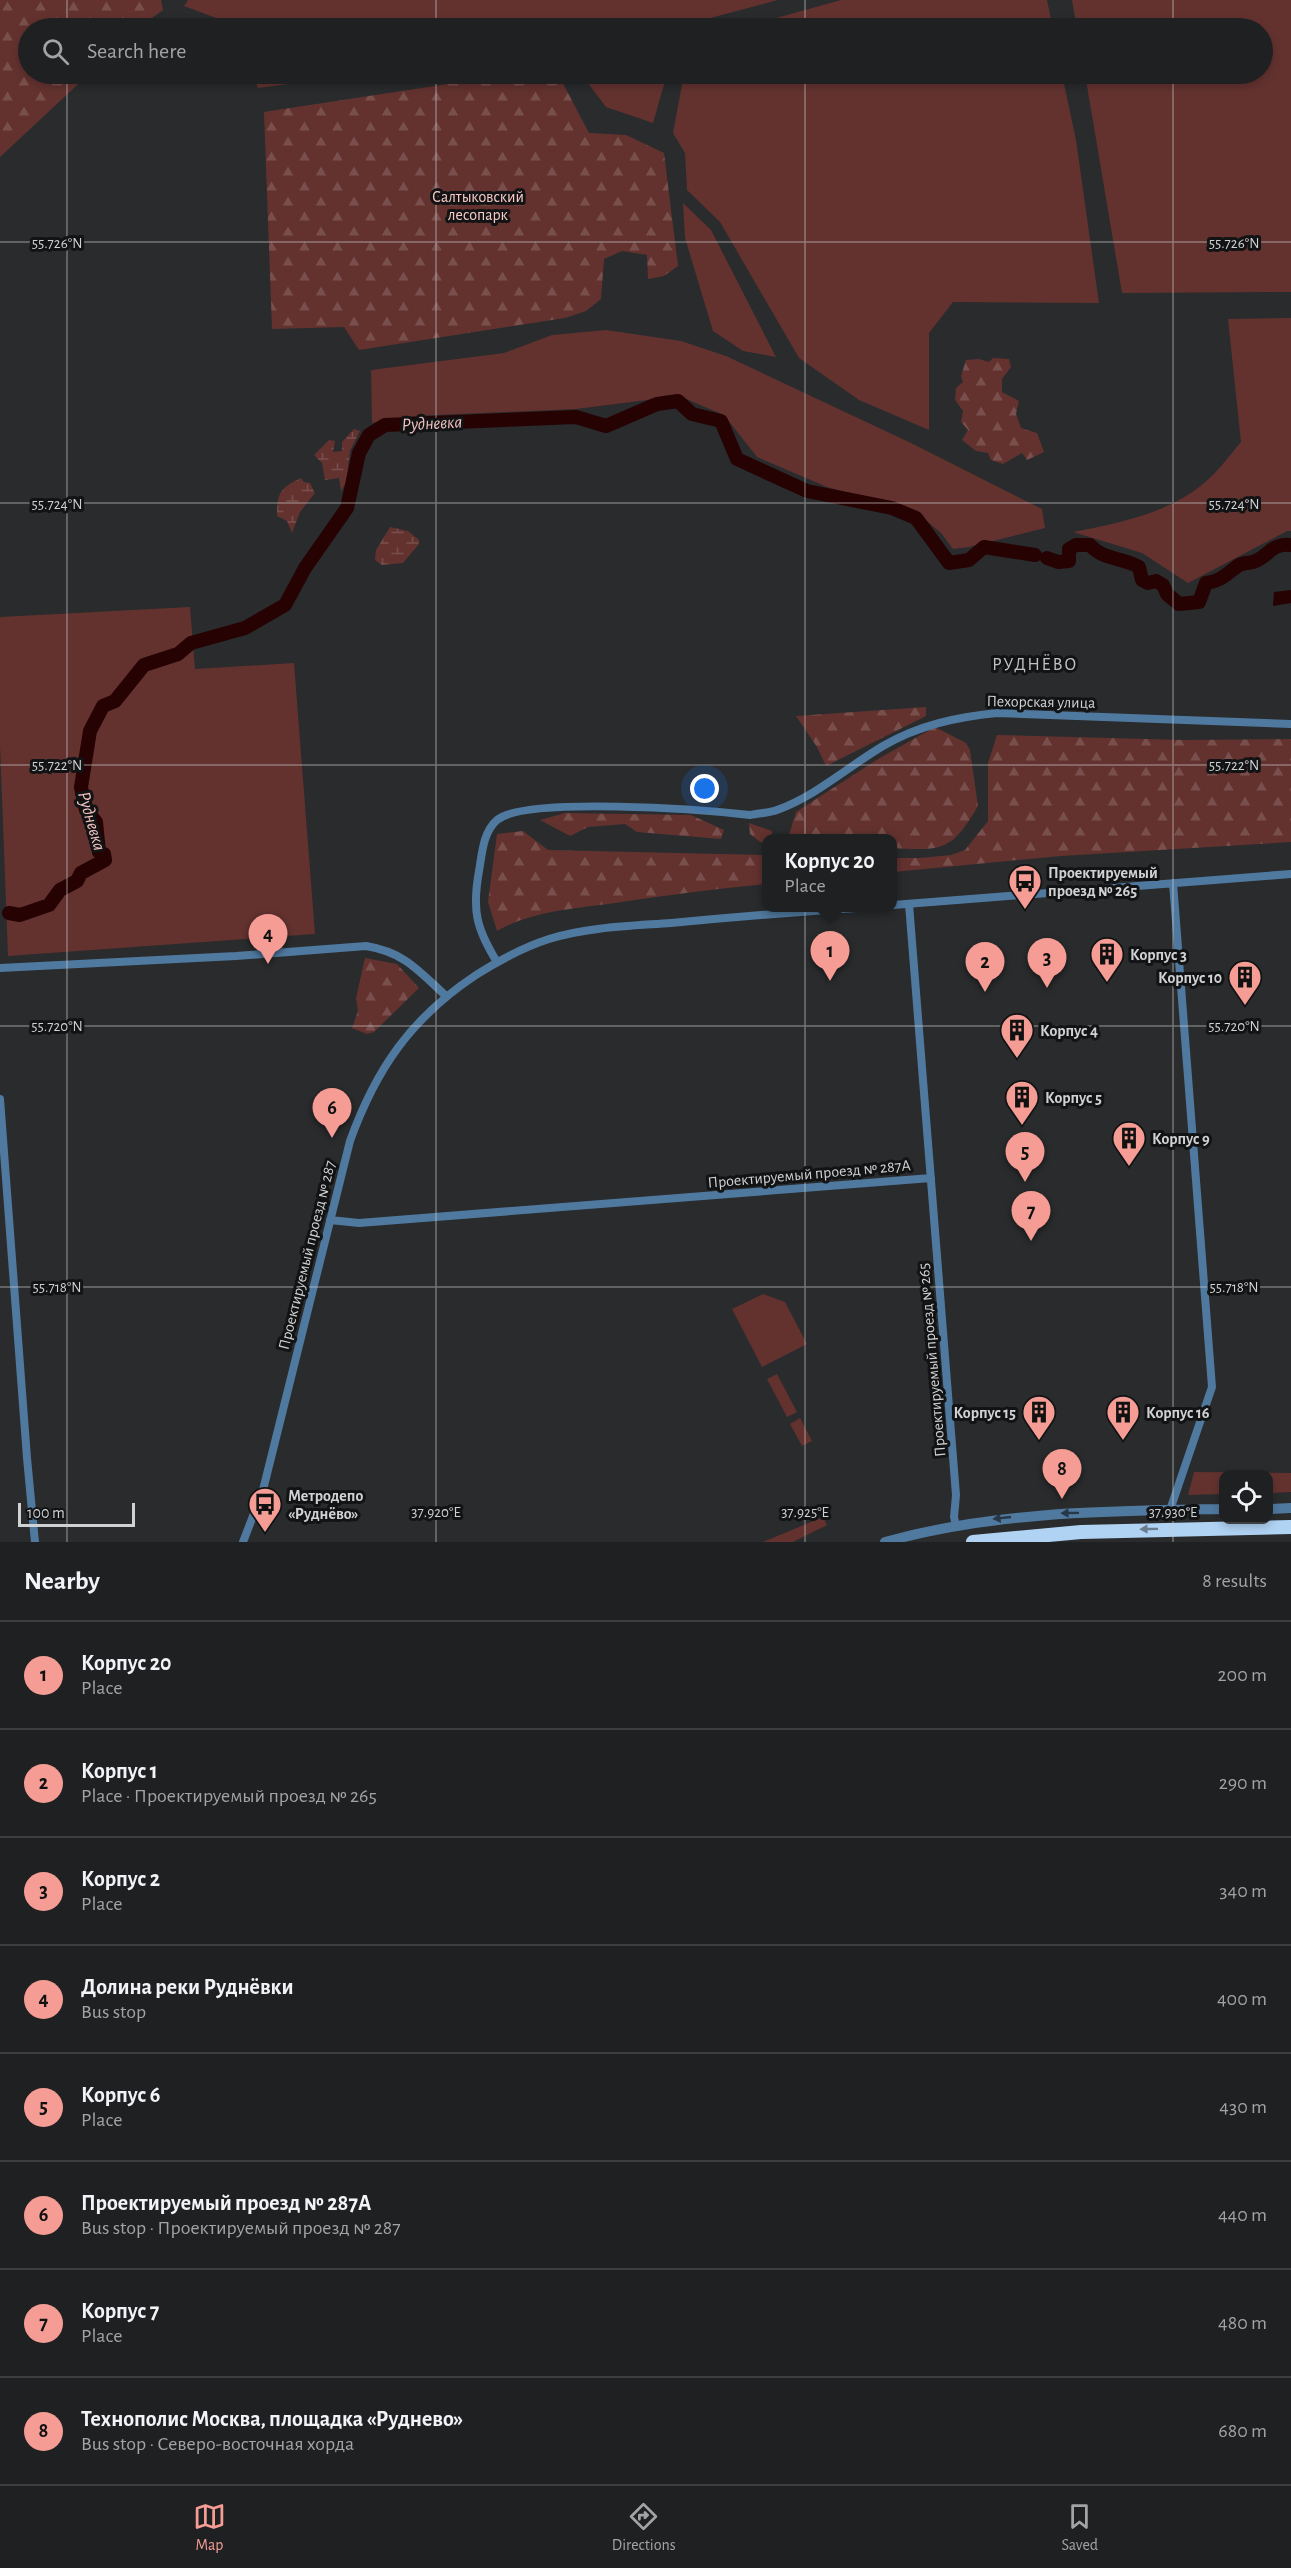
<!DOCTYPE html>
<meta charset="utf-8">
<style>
:root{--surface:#1f2022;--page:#2c2d2f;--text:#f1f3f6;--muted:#a1a3a5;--line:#3c3e40;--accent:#f59c94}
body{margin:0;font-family:"Alegreya Sans",sans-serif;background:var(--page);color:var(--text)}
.controls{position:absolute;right:18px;bottom:18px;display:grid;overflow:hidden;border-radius:12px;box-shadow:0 3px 9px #0003}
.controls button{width:54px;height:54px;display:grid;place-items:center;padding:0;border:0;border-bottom:2px solid var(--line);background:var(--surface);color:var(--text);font:30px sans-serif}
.scale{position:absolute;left:18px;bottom:15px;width:117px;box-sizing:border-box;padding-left:6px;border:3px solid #d0d1d2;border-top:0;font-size:16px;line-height:21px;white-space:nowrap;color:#d0d1d2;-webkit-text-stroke:4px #121314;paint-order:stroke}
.you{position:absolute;left:705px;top:789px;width:21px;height:21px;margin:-15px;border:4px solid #fff;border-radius:50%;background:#1a73e8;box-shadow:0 0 0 9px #1a73e833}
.badge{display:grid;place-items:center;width:39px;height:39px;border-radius:50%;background:var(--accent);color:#111;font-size:20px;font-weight:700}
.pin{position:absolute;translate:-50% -50px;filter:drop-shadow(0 2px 3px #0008)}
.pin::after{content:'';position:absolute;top:32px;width:21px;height:18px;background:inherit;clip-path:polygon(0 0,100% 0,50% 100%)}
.popup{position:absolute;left:762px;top:834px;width:135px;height:78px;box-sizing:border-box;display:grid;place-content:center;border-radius:12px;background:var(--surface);filter:drop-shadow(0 2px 4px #0005);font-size:20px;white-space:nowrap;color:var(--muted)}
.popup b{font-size:22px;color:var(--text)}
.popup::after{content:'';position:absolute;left:50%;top:100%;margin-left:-12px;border:12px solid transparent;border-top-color:var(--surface)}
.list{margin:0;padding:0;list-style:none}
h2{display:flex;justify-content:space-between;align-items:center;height:78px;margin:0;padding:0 24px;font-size:26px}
h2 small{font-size:20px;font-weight:400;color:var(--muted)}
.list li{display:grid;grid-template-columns:39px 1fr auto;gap:18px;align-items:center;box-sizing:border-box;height:108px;padding:0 24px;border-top:2px solid var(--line)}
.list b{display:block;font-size:22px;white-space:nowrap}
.list p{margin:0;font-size:20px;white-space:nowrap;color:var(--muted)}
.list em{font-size:20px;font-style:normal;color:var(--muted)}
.icon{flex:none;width:33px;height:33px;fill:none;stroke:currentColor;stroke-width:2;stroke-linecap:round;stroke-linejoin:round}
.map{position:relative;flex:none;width:1291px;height:1542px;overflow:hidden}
.search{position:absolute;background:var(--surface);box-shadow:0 3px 9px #0003;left:18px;right:18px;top:18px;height:66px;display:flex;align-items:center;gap:15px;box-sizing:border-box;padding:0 21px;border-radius:33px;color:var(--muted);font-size:22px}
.sheet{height:942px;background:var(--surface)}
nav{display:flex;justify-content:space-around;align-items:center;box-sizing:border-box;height:84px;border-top:2px solid var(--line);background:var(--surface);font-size:16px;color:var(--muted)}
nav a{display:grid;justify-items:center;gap:3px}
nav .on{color:var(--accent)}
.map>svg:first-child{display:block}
</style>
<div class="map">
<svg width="1291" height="1542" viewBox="0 0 1291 1542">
<defs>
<pattern id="forest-firs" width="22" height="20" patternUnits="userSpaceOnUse" patternTransform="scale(1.5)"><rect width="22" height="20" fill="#63322f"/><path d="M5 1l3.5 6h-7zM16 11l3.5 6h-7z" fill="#784f4c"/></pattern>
<pattern id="wetland-marsh" width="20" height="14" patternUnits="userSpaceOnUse" patternTransform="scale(1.5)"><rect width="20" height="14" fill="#63322f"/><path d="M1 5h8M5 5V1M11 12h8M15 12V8" fill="none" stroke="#784f4c"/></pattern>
</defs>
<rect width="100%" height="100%" fill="#292b2d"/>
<path fill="#63322f" d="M 188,0 L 778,0 L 673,28 L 243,28 L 184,6 Z
M 841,0 L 1047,0 L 1053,28 L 741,28 Z
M 1072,0 L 1291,0 L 1291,292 L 1122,293 L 1085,74 L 1262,74 L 1262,28 L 1077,28 Z
M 253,74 L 365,74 L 258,88 Z
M 581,74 L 667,74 L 653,123 L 606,107 Z
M 684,74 L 1062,74 L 1076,140 L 1099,303 L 953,302 L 929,333 L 929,430 L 859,400 L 799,358 L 720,222 L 687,190 L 685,153 L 673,133 Z
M 683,203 L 711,230 L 776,357 L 743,351 L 713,331 L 685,238 Z
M 1291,318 L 1291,531 L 1287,531 L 1188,583 L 1142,553 L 1073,532 C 1119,523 1166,514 1203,484 C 1217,473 1229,456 1241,442 L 1228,319 Z
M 606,330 L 681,341 L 726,356 L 911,443 L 1042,509 L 1045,528 L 969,547 L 953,549 L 941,533 L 915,511 L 827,487 L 757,457 L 724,415 L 679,396 L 576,409 L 413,416 L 372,423 L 371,370 L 504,353 L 552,335 Z
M 190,607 L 195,669 L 294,663 L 315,934 L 8,956 L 0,745 L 0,617 Z
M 763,1294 L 785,1302 L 807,1344 L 762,1367 L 732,1309 Z
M 777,1374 L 797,1412 L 787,1417 L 767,1379 Z
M 800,1418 L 812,1441 L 802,1446 L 790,1424 Z
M 1194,1472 L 1291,1473 L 1291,1492 L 1269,1493 L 1268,1474 L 1224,1474 L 1223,1494 L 1188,1495 Z
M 823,1517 L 827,1525 L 793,1542 L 763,1542 Z"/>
<path fill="url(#forest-firs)" d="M 0,0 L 161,0 L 163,10 L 138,28 L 28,28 L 28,74 L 89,74 L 0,157 Z
M 513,74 L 558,74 L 589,133 L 626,135 L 664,153 L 678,266 L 664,276 L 648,279 L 647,255 L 622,251 L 604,259 L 601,299 L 586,311 L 565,318 L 359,350 L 344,327 L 272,329 L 264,112 Z
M 993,358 L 1009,359 L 1011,367 L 1002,379 L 1002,392 L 1019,401 L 1016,414 L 1021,428 L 1037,433 L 1044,452 L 1027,460 L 1022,453 L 1003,464 L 991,460 L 988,453 L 976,451 L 962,440 L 968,430 L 961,422 L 963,411 L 955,400 L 956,388 L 963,382 L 961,376 L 966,360 L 979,359 L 989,362 Z
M 926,707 L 926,716 L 826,766 L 817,747 L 796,716 Z
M 935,727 L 966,743 L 970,750 L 978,806 C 952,851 942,851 893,848 L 893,838 L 788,838 L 796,812 L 878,759 Z
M 997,735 L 1183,740 L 1291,739 L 1291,842 L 1061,856 L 893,872 L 893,858 L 920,858 L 951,855 L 965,850 L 988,821 L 988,763 Z
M 565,813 L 691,815 L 724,830 L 721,839 L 637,832 L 625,824 L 588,827 L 570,836 L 540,820 Z
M 749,823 L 772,831 L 772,838 L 767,838 L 767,843 L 760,842 L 750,834 Z
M 523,831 L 548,850 L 767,855 L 767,884 C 714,889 661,896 608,904 C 570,909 530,912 497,931 L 488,902 L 497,834 Z
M 365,958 L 397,964 L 419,988 L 374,1032 L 367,1034 L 352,1028 L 358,1011 L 356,998 Z"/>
<path fill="url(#wetland-marsh)" d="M 354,429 L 360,431 L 350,451 L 346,483 L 341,491 L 339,478 L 325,480 L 322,463 L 314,455 L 329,440 L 335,441 L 333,452 L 342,451 L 342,442 Z
M 301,478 L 304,482 L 310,483 L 315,493 L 300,512 L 292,533 L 287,521 L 277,516 C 277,493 280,488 301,478 Z
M 390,527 L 408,531 L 419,540 L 419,544 L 403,563 L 382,565 L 375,560 L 376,550 Z"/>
<path fill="#260203" d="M 1291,590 L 1291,603 L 1273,606 L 1274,592 Z"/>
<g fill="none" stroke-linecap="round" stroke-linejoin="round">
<path stroke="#260203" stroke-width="14" d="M 1047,558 L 1058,562 L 1069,561 L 1069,549 L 1076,545 L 1090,545 C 1103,560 1121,557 1139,567 L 1142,580 L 1148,583 L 1156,581 L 1163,585 L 1167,594 L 1179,604 L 1199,602 L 1206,583 C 1222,581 1226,574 1239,565 C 1243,563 1248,563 1253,562 C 1269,557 1270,543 1291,545
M 9,913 L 20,915 L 49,905 L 60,890 L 77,881 L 81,873 L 105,860 L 104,854 L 99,852 L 96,822 L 86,810 L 81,787 L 90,731 L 103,706 L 115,701 L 144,665 L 178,654 L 191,643 L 245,628 L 285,605 L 305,568 L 347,508 L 359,453 L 369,435 L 385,425 L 576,417 L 606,426 L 657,404 L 678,401 L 692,414 L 721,421 L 737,459 L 807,491 L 892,508 L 916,518 L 949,563 L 969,560 L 984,547 L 1035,555"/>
<path stroke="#50799f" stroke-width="8" d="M 909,904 L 956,1495 L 954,1517 L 956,1526
M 893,905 L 1291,874
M 497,962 C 476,928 472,910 479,871 C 482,854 483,832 497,820 C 526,796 706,810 750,815 C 759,813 769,813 777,810 C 816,796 849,766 883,746 C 919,725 957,717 997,713 L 1291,724
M 0,968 L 236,956 L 366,946 C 404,952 419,971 446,996
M 0,1099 L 27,1458 L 35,1542
M 330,1220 L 359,1223 L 931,1178
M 1170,1510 L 1212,1387 L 1173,883
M 243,1542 L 263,1490 L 350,1141 C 376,1069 411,1018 476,975 C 498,961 524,947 549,939 C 588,927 631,926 671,923 C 733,917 795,912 857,908"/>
<path stroke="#50799f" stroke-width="10" d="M 1268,1509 L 1291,1508
M 885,1542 C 996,1511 1109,1511 1224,1509"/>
<path stroke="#b0d3f4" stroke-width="14" d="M 973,1542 L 1081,1532 L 1291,1527"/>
</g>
<defs><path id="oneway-solid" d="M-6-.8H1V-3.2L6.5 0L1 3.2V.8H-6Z" transform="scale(1.5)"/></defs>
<g fill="#283745">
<use href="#oneway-solid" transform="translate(1070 1513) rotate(179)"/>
<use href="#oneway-solid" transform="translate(1002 1518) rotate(174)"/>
</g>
<use fill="#697d8f" href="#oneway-solid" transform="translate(1149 1529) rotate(179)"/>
<path fill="none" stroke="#d0d1d2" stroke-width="1.5" stroke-opacity="0.45" d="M 67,0 L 67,28M 436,0 L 436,28M 805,0 L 805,28M 1173,0 L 1173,28M 67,74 L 67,1542M 436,74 L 436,1542M 805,74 L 805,1542M 1173,74 L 1173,1542M 0,242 L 1291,242M 0,503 L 1291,503M 0,765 L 1291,765M 0,1026 L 1291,1026M 0,1287 L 1291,1287"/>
<defs>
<symbol id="bus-pin" viewBox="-11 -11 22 30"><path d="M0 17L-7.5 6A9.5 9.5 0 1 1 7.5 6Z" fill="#f59c94" stroke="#121314"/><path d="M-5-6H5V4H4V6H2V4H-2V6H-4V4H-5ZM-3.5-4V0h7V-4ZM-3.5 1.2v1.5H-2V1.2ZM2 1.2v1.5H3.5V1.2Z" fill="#111"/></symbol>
<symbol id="building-pin" viewBox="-11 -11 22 30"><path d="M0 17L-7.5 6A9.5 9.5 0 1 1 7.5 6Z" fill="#f59c94" stroke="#121314"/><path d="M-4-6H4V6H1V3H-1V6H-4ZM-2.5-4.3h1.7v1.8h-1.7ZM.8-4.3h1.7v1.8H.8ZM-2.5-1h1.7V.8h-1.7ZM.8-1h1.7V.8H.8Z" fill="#111"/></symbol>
</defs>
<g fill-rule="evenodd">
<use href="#bus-pin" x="1006" y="862" width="38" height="52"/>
<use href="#building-pin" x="1088" y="935" width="38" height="52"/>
<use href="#building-pin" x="1226" y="958" width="38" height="52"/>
<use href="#building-pin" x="998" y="1011" width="38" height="52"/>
<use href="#building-pin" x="1003" y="1078" width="38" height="52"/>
<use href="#building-pin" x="1110" y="1119" width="38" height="52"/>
<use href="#building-pin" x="1020" y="1393" width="38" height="52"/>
<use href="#building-pin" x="1104" y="1393" width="38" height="52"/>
<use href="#bus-pin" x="246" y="1485" width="38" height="52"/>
</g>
<g text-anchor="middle" stroke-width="6" stroke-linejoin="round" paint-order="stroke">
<g font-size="16" fill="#facac6" stroke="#121314">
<text x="478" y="202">Салтыковский<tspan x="478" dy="18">лесопарк</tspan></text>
</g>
<g font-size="16" fill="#d0d1d2" stroke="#121314">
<text transform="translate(1041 701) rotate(1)" y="6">Пехорская улица</text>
<text transform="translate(809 1173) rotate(-5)" y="6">Проектируемый проезд № 287А</text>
<text transform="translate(306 1255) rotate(-76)" y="6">Проектируемый проезд № 287</text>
<text transform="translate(931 1360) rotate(-95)" y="6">Проектируемый проезд № 265</text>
</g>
<g font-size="16" font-weight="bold" fill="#d0d1d2" stroke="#121314" text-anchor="start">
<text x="1048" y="878">Проектируемый<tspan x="1048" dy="18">проезд № 265</tspan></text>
<text x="1130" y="960">Корпус 3</text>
<text x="1222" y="983" text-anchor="end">Корпус 10</text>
<text x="1040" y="1036">Корпус 4</text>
<text x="1045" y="1103">Корпус 5</text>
<text x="1152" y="1144">Корпус 9</text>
<text x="1016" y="1418" text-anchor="end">Корпус 15</text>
<text x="1146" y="1418">Корпус 16</text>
<text x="288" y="1501">Метродепо<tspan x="288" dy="18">«Руднёво»</tspan></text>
</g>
<g font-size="18" font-style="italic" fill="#f4c4c0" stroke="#121314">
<text transform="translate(432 423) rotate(-3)" y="6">Рудневка</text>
<text transform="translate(92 821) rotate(74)" y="6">Рудневка</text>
</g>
<g font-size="18" letter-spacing="1.5" fill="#bfc2c4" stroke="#121314">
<text x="1035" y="670">РУДНЁВО</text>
</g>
</g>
<g font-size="15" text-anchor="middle" fill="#d0d1d2" stroke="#121314" stroke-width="6" stroke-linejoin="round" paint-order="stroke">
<text x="57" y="248">55.726°N</text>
<text x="1234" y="248">55.726°N</text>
<text x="57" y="509">55.724°N</text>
<text x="1234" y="509">55.724°N</text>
<text x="57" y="770">55.722°N</text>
<text x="1234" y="770">55.722°N</text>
<text x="57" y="1031">55.720°N</text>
<text x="1234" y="1031">55.720°N</text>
<text x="57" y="1292">55.718°N</text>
<text x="1234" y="1292">55.718°N</text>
<text x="436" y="1517">37.920°E</text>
<text x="805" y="1517">37.925°E</text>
<text x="1173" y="1517">37.930°E</text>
</g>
</svg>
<div class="controls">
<button><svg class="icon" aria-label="locate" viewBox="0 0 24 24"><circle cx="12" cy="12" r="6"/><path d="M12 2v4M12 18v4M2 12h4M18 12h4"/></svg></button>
</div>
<div class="scale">100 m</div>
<div class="you"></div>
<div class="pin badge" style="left:830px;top:981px">1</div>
<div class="popup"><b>Корпус 20</b>Place</div>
<div class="pin badge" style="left:985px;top:992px">2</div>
<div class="pin badge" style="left:1047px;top:988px">3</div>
<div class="pin badge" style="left:268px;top:964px">4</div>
<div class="pin badge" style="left:1025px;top:1182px">5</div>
<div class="pin badge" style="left:332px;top:1138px">6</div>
<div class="pin badge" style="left:1031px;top:1241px">7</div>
<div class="pin badge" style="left:1062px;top:1499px">8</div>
<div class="search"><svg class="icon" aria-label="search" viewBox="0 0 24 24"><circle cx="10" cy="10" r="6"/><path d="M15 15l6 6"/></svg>Search here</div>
</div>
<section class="sheet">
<h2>Nearby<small>8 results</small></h2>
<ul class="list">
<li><span class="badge">1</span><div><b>Корпус 20</b><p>Place</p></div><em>200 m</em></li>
<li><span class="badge">2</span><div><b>Корпус 1</b><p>Place · Проектируемый проезд № 265</p></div><em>290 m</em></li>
<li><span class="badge">3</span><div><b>Корпус 2</b><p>Place</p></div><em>340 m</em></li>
<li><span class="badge">4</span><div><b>Долина реки Руднёвки</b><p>Bus stop</p></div><em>400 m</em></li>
<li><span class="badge">5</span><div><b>Корпус 6</b><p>Place</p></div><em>430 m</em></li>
<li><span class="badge">6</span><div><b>Проектируемый проезд № 287А</b><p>Bus stop · Проектируемый проезд № 287</p></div><em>440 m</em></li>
<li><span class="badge">7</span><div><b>Корпус 7</b><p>Place</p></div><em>480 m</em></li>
<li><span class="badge">8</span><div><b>Технополис Москва, площадка «Руднево»</b><p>Bus stop · Северо-восточная хорда</p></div><em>680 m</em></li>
</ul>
</section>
<nav>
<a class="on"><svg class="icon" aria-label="map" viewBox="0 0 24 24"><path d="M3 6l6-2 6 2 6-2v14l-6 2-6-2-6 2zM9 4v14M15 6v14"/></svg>Map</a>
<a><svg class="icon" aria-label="directions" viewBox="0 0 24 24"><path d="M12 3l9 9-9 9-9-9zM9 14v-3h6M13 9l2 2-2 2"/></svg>Directions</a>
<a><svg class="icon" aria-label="saved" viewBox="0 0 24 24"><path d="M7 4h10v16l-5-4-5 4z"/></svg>Saved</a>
</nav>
